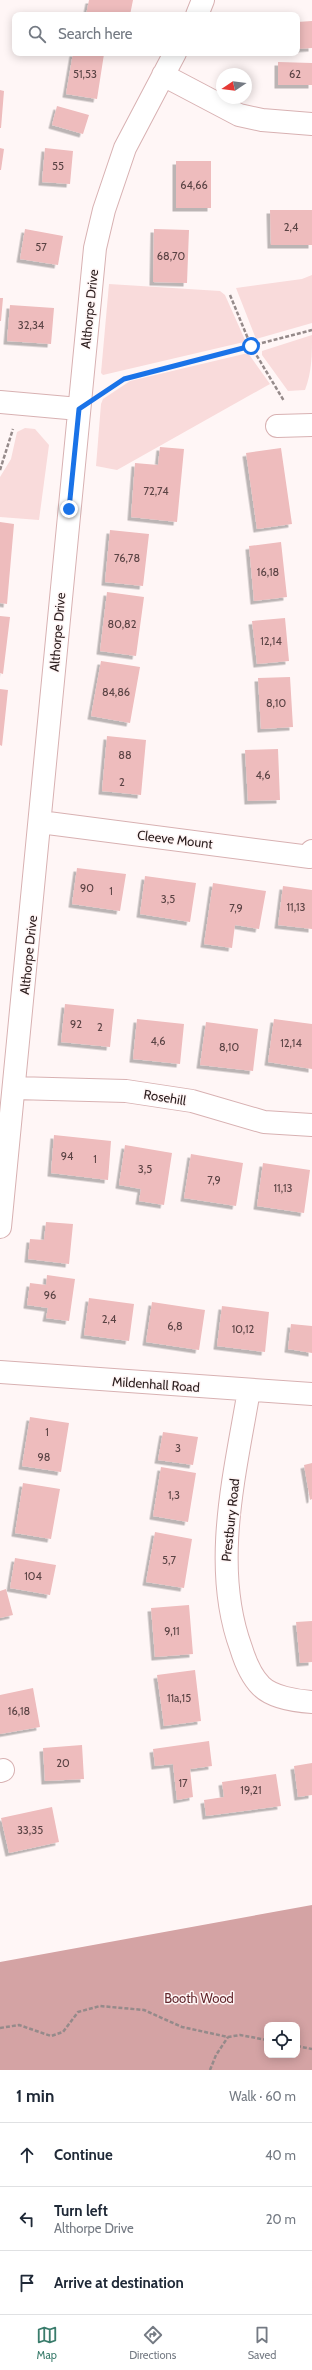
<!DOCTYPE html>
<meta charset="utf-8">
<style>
:root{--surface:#fff;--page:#f6f6f7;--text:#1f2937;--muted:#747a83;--line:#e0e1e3;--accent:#3a7c6c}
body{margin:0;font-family:Cabin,sans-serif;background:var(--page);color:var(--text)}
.controls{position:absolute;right:12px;bottom:12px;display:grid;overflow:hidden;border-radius:8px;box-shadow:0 2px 10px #0003}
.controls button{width:36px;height:36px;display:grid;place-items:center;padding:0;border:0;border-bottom:1px solid var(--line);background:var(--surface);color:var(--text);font:20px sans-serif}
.compass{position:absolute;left:216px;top:68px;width:36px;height:36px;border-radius:50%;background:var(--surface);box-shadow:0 2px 10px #0003;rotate:257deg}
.stop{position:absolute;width:12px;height:12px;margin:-9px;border:3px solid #1a73e8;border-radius:50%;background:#fff}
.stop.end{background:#1a73e8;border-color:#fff;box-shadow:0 1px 4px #0008}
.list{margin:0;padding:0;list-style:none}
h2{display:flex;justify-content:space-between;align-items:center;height:52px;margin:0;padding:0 16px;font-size:17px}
h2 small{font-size:13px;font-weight:400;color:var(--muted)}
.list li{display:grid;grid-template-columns:26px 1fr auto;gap:12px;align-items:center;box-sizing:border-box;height:64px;padding:0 16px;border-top:1px solid var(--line)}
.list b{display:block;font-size:15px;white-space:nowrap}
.list p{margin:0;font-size:13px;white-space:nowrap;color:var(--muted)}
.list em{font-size:13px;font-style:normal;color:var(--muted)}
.icon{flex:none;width:22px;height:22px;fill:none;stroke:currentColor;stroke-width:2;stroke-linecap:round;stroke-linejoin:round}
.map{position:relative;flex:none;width:312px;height:2070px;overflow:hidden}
.search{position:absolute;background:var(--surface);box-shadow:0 2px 10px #0003;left:12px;right:12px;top:12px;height:44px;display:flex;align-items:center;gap:10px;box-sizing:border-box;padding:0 14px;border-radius:8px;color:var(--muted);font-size:15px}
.sheet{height:244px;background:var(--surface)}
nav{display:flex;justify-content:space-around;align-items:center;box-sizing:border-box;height:56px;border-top:1px solid var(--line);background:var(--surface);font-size:11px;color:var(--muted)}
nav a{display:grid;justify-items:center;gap:2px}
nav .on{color:var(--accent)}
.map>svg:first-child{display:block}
</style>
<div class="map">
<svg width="312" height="2070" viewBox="0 0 312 2070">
<defs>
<filter id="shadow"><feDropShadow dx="-3.5" dy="3.5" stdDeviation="0" flood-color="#0004"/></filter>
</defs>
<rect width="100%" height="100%" fill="#fff6f6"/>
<path fill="#f9dbdb" d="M 312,275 L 312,323 L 256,339 L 236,288 L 302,279 Z
M 109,284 L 220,291 L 225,295 L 245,340 L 244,342 L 103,375 L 101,373 Z
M 312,335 C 312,354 312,372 305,390 L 288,391 L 262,355 L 262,351 Z
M 248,353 L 270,384 L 117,470 L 96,466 L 101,404 L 103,399 L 130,381 Z
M 25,428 L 35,429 L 49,445 L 39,520 L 0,517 L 0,477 L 11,459 L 17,432 Z"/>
<path fill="#d4a3a4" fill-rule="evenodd" d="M 312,1905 L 312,2070 L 0,2070 L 0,1962 ZM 267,2025 L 297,2025 L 297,2055 L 267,2055 Z"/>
<path fill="#eebcbd" filter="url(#shadow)" d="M 89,0 L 133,0 L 130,15 L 86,15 Z
M 312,21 L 312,48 L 297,49 L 297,22 Z
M 73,53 L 104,54 L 97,99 L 66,94 Z
M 278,62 L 312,63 L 312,85 L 278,85 Z
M 0,90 L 4,91 L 1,128 L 0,128 Z
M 57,106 L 89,115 L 83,134 L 52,125 Z
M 0,148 L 4,149 L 1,170 L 0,170 Z
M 45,148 L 73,151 L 70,184 L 42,182 Z
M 176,161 L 211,161 L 211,208 L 176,208 Z
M 270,210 L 312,210 L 312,245 L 271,245 Z
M 25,229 L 63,236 L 58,265 L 20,259 Z
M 154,229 L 189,230 L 187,283 L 153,282 Z
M 0,298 L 3,298 L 1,321 L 0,321 Z
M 10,305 L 54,308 L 51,344 L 7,341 Z
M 160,447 L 184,449 L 177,522 L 131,517 L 135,463 L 158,465 Z
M 281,448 L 292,524 L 257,529 L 246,453 Z
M 0,522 L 14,524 L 7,604 L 0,603 Z
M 110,530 L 149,534 L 143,586 L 105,582 Z
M 281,542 L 287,597 L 254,601 L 249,546 Z
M 107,592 L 144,597 L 136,656 L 100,651 Z
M 0,616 L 10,617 L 3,674 L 0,673 Z
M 285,618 L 289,661 L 257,664 L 252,621 Z
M 101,661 L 140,667 L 130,723 L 91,716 Z
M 290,677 L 293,727 L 261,729 L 258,678 Z
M 0,689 L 8,690 L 2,746 L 0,745 Z
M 107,736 L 146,740 L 141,795 L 102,791 Z
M 278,749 L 280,800 L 248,801 L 245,750 Z
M 77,868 L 126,874 L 120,911 L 72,904 Z
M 145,876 L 196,883 L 190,922 L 140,914 Z
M 213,883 L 266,891 L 259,929 L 235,925 L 232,948 L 204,944 Z
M 283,886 L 312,890 L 312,929 L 278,925 Z
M 65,1004 L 114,1009 L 110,1047 L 61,1042 Z
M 137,1019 L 184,1024 L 180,1064 L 133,1059 Z
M 274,1019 L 312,1024 L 312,1069 L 268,1062 Z
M 206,1022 L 258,1029 L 253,1071 L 200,1065 Z
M 54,1135 L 111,1141 L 108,1180 L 51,1173 Z
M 125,1145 L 172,1153 L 164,1205 L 139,1201 L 141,1189 L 119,1185 Z
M 191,1154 L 243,1163 L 236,1206 L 184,1198 Z
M 263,1163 L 310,1170 L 304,1213 L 257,1206 Z
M 46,1222 L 73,1224 L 69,1264 L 28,1259 L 30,1239 L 44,1240 Z
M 47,1275 L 75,1279 L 69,1321 L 46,1318 L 48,1308 L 27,1305 L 30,1283 L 46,1285 Z
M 89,1298 L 134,1304 L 129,1341 L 84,1335 Z
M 152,1302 L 205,1310 L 199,1350 L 146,1342 Z
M 222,1306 L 269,1312 L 265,1352 L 217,1346 Z
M 291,1324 L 312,1326 L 312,1353 L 288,1349 Z
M 30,1417 L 69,1423 L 61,1472 L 22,1466 Z
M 163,1432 L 198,1437 L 193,1465 L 158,1460 Z
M 312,1463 L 312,1499 L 310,1500 L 304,1465 Z
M 161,1467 L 196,1473 L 188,1522 L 153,1516 Z
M 23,1483 L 60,1489 L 51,1539 L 15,1533 Z
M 155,1532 L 192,1539 L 184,1588 L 146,1582 Z
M 15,1558 L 56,1565 L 50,1595 L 10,1588 Z
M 6,1589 L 13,1615 L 0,1618 L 0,1591 Z
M 189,1605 L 193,1654 L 155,1657 L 151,1608 Z
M 312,1621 L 312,1662 L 300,1663 L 296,1622 Z
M 195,1670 L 201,1721 L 164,1726 L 157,1675 Z
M 33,1688 L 40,1727 L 0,1734 L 0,1695 Z
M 209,1741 L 212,1766 L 190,1769 L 193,1797 L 177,1800 L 173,1764 L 155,1766 L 153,1749 Z
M 82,1745 L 84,1779 L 45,1781 L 43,1748 Z
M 312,1763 L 312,1795 L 298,1797 L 294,1766 Z
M 276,1774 L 281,1806 L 206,1816 L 204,1800 L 224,1797 L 222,1782 Z
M 52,1807 L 59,1842 L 9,1853 L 1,1818 Z"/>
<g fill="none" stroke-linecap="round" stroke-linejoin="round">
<defs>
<path id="minor" d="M 197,15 L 203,0
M 163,75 L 239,115 L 262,120 L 312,124
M 0,402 L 79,409
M 277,426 L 312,425
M 40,822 L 310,857 L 312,851
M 15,1088 L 126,1091 L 192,1101 L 264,1122 L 312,1125
M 0,1227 L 95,248 L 104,210 L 125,148 L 175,53
M 0,1372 L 312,1394
M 249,1390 C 235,1474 211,1566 241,1648 C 245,1661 251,1676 261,1686 C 272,1697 296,1701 312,1702
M 0,1771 L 3,1770"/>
</defs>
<use href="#minor" stroke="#d8b1b2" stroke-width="24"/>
<path stroke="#958a8a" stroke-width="2.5" stroke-dasharray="4 2" stroke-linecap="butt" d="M 230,295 L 251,346 L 284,401
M 108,390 L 124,379 L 312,330
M 0,470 L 13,429
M 0,2028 L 19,2025 L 51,2036 L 63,2032 L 78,2012 L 100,2006 L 144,2010 L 182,2027 L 228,2037 L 240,2035 L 267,2040
M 297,2046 L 312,2049
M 210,2070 L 216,2055 L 228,2037"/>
<use href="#minor" stroke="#fff" stroke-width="22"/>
</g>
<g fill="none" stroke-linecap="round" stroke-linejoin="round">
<path stroke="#1a73e8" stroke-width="5" d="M 69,509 L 79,409 L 124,379 L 251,346"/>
</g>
<g text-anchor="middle" stroke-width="3" stroke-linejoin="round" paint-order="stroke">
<g font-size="11" fill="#5a4344">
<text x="85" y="78">51,53</text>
<text x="295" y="78">62</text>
<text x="58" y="170">55</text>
<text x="194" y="189">64,66</text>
<text x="291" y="231">2,4</text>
<text x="41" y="251">57</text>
<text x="171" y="260">68,70</text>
<text x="31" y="329">32,34</text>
<text x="156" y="495">72,74</text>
<text x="127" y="562">76,78</text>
<text x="268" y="576">16,18</text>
<text x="122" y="628">80,82</text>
<text x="271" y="645">12,14</text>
<text x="116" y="696">84,86</text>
<text x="276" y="707">8,10</text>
<text x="125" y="759">88</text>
<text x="263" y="779">4,6</text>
<text x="122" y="786">2</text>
<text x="87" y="892">90</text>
<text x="111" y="895">1</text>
<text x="168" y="903">3,5</text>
<text x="296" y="911">11,13</text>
<text x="236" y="912">7,9</text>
<text x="76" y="1028">92</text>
<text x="100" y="1031">2</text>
<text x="158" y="1045">4,6</text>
<text x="291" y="1047">12,14</text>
<text x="229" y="1051">8,10</text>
<text x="67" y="1160">94</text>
<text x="95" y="1163">1</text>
<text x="145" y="1173">3,5</text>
<text x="214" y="1184">7,9</text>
<text x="283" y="1192">11,13</text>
<text x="50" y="1299">96</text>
<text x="109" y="1323">2,4</text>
<text x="175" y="1330">6,8</text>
<text x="243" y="1333">10,12</text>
<text x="47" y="1436">1</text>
<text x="178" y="1452">3</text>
<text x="44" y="1461">98</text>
<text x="174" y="1499">1,3</text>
<text x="169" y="1564">5,7</text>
<text x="33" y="1580">104</text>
<text x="172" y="1635">9,11</text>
<text x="179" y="1702">11a,15</text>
<text x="19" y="1715">16,18</text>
<text x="63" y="1767">20</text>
<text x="183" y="1787">17</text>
<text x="251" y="1794">19,21</text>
<text x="30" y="1834">33,35</text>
</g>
<g font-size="13" fill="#291b1b" stroke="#fff6f6">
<text transform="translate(89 309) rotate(-84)" y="5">Althorpe Drive</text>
<text transform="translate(57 632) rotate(-85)" y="5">Althorpe Drive</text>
<text transform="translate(175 839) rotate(7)" y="5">Cleeve Mount</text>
<text transform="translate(28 955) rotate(-84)" y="5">Althorpe Drive</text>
<text transform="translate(165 1097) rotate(9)" y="5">Rosehill</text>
<text transform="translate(156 1384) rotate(4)" y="5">Mildenhall Road</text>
<text transform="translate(230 1520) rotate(-84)" y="5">Prestbury Road</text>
</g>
<g font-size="13" fill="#64272d" stroke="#fff6f6">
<text x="199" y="2003">Booth Wood</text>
</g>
</g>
</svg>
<div class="controls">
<button><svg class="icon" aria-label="locate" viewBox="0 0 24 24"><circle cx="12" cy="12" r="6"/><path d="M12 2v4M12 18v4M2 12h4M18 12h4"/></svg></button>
</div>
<svg class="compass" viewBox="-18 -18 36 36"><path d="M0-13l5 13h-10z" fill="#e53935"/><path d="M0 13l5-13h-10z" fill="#747a83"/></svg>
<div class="stop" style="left:251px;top:346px"></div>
<div class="stop end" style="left:69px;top:509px"></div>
<div class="search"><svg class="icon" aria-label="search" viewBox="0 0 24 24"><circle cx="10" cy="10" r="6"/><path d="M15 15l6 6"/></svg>Search here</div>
</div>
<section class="sheet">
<h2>1 min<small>Walk · 60 m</small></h2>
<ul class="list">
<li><svg class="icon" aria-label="ahead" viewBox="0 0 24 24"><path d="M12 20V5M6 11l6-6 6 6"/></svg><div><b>Continue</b></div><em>40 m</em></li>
<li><svg class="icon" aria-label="left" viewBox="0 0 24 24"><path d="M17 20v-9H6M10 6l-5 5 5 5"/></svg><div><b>Turn left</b><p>Althorpe Drive</p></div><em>20 m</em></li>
<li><svg class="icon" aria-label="arrive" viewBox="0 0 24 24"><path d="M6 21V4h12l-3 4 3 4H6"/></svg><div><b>Arrive at destination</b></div></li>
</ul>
</section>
<nav>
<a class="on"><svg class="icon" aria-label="map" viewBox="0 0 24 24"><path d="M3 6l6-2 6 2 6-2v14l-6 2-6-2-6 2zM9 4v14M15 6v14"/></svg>Map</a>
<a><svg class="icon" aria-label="directions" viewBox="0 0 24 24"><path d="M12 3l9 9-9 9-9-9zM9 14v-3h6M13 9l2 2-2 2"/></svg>Directions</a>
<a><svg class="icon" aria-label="saved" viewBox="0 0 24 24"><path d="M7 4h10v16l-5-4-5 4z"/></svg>Saved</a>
</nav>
